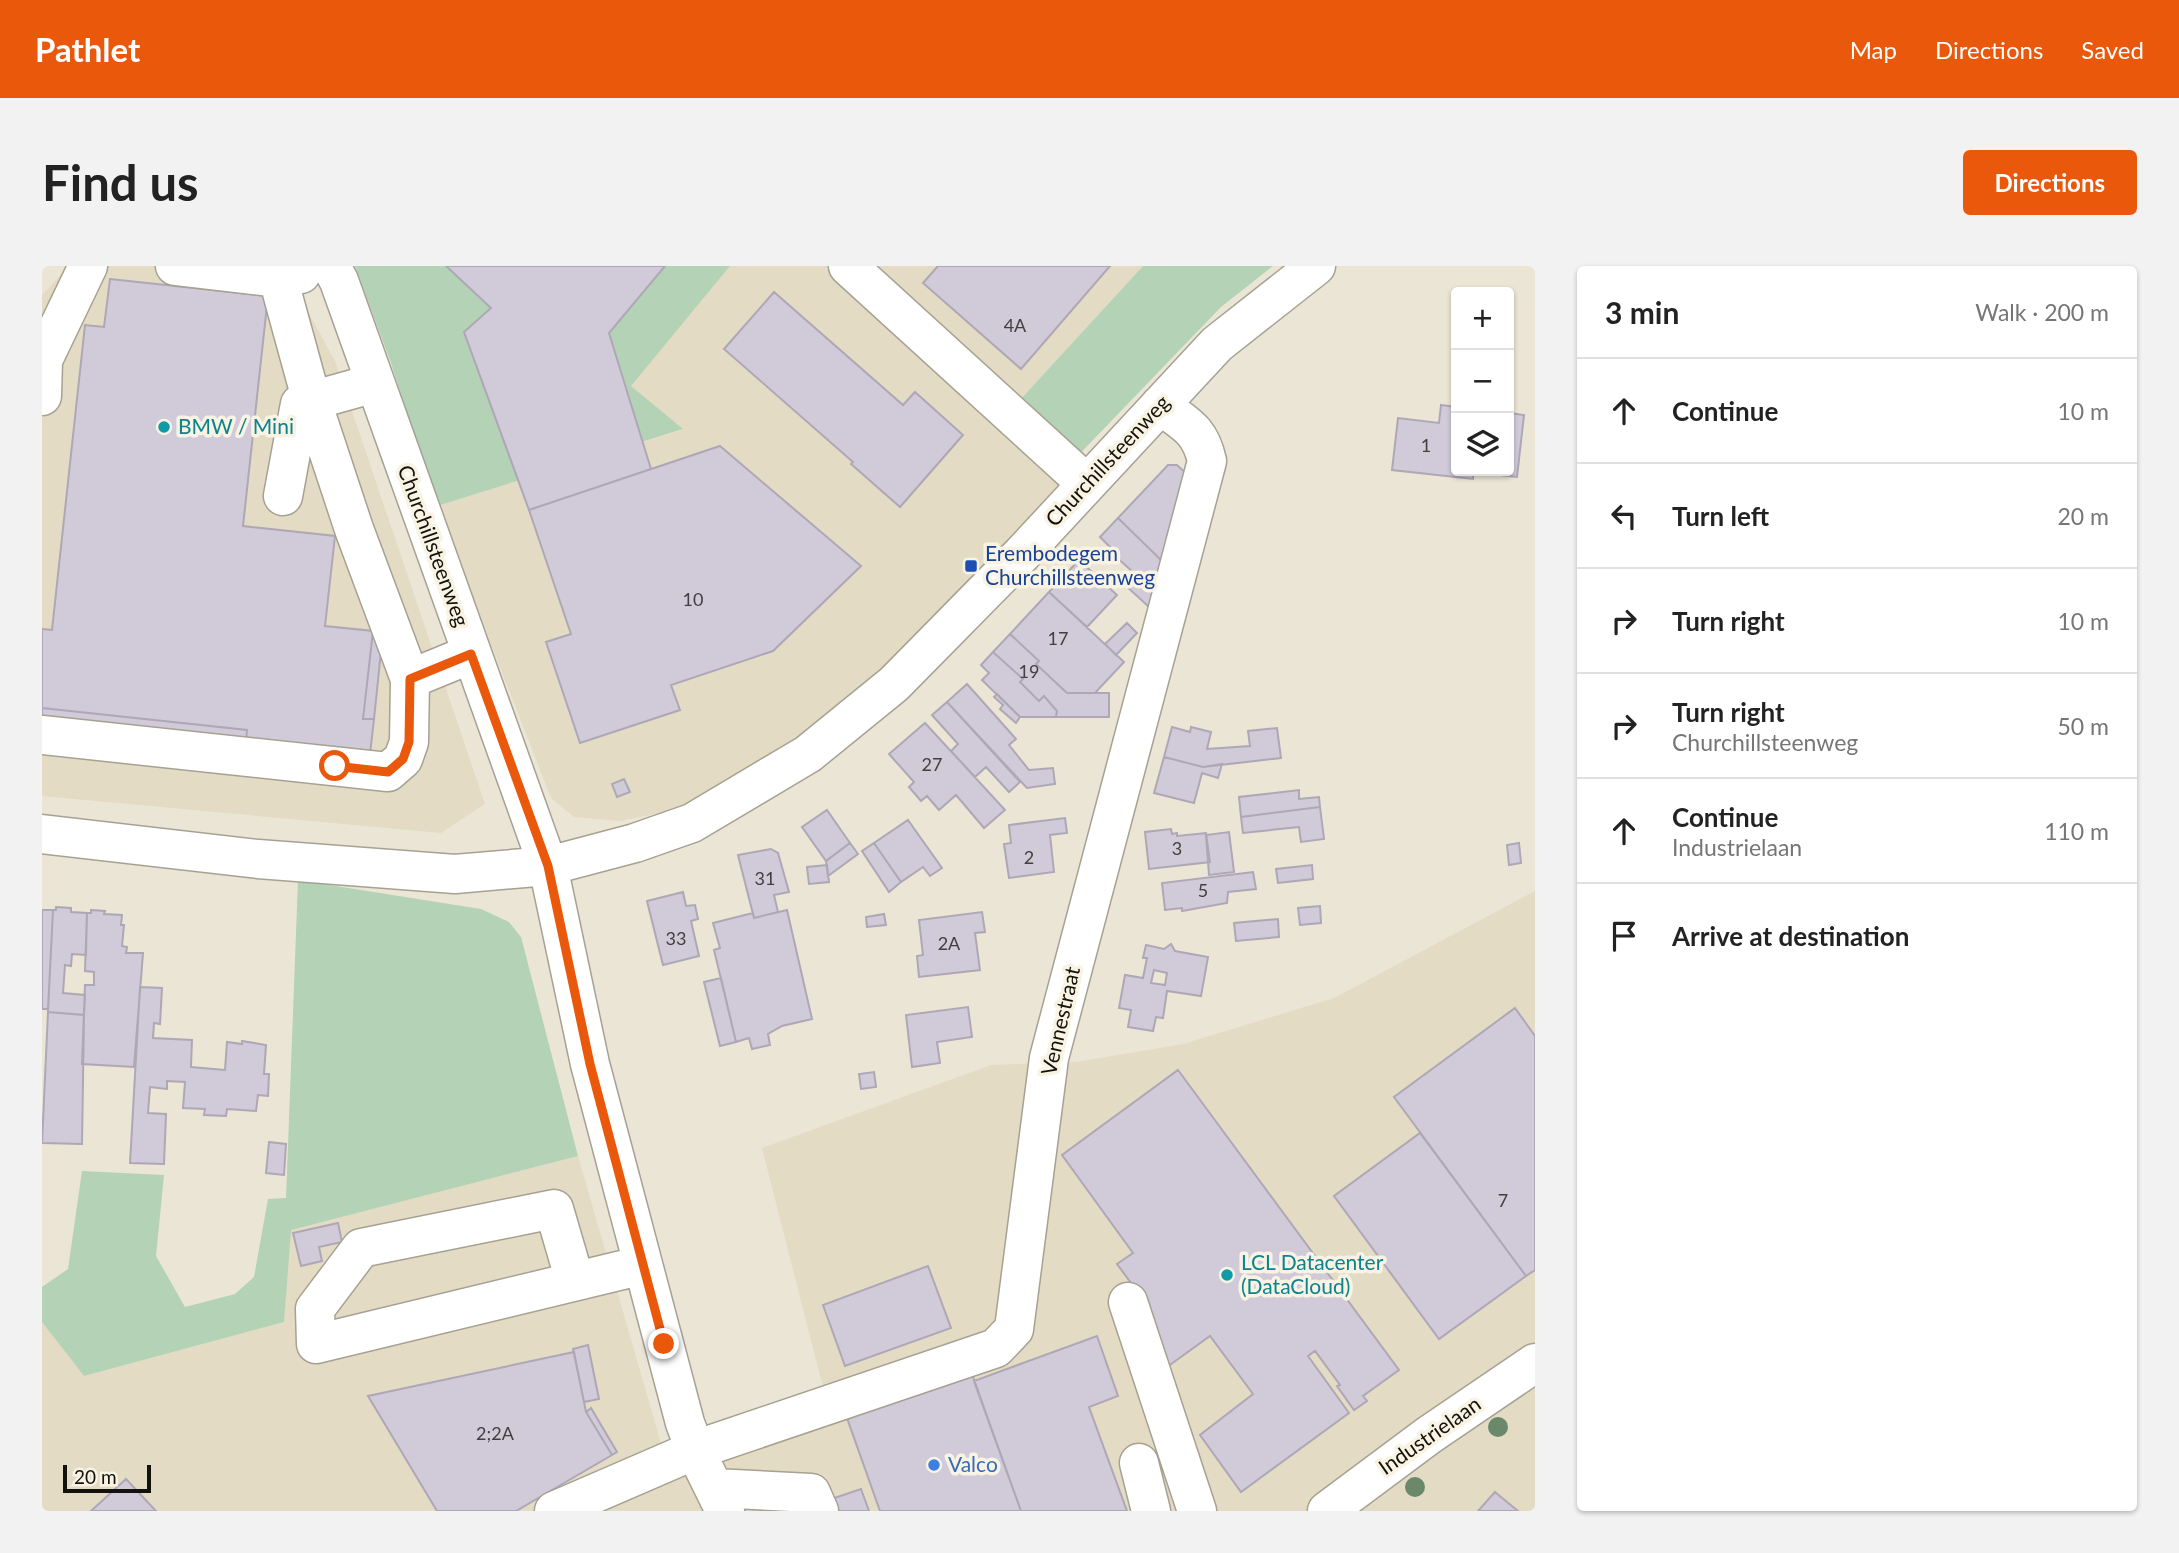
<!DOCTYPE html>
<meta charset="utf-8">
<style>
:root{--surface:#fff;--page:#f2f2f2;--text:#222;--muted:#767676;--line:#e0e0e0;--accent:#ea580c}
body{margin:0;font-family:Lato,sans-serif;background:var(--page);color:var(--text)}
.controls{position:absolute;right:21px;top:21px;display:grid;overflow:hidden;border-radius:7px;box-shadow:0 2px 5px #0004}
.controls button{width:63px;height:63px;display:grid;place-items:center;padding:0;border:0;border-bottom:2px solid var(--line);background:var(--surface);color:var(--text);font:35px sans-serif}
.scale{position:absolute;left:21px;bottom:18px;width:88px;box-sizing:border-box;padding-left:7px;border:4px solid #13110b;border-top:0;font-size:19px;line-height:24px;white-space:nowrap;color:#13110b;-webkit-text-stroke:5px #f8f3e2;paint-order:stroke}
.stop{position:absolute;width:21px;height:21px;margin:-16px;border:5px solid #ea580c;border-radius:50%;background:#fff}
.stop.end{background:#ea580c;border-color:#fff;box-shadow:0 2px 7px #0008}
.list{margin:0;padding:0;list-style:none}
h2{display:flex;justify-content:space-between;align-items:center;height:91px;margin:0;padding:0 28px;font-size:30px}
h2 small{font-size:23px;font-weight:400;color:var(--muted)}
.list li{display:grid;grid-template-columns:46px 1fr auto;gap:21px;align-items:center;box-sizing:border-box;height:105px;padding:0 28px;border-top:2px solid var(--line)}
.list b{display:block;font-size:26px;white-space:nowrap}
.list p{margin:0;font-size:23px;white-space:nowrap;color:var(--muted)}
.list em{font-size:23px;font-style:normal;color:var(--muted)}
.icon{flex:none;width:38px;height:38px;fill:none;stroke:currentColor;stroke-width:2;stroke-linecap:round;stroke-linejoin:round}
.map{position:relative;flex:none;width:1493px;height:1245px;overflow:hidden;border-radius:7px}
header{display:flex;align-items:center;gap:42px;box-sizing:border-box;height:98px;padding:0 35px;background:var(--accent);color:#fff}
header strong{font-size:33px}
nav{display:flex;gap:38px;margin-inline-start:auto;font-size:24px}
.intro{display:flex;align-items:center;justify-content:space-between;box-sizing:border-box;height:168px;padding:0 42px}
h1{margin:0;font-size:49px}
.button{padding:18px 32px;border-radius:7px;background:var(--accent);color:#fff;font-size:24px;font-weight:700}
main{display:flex;gap:42px;padding:0 42px}
aside{flex:1;background:var(--surface);border-radius:7px;box-shadow:0 2px 5px #0004}
.map>svg:first-child{display:block}
</style>
<header>
<strong>Pathlet</strong>
<nav><a>Map</a><a>Directions</a><a>Saved</a></nav>
</header>
<div class="intro"><h1>Find us</h1><a class="button">Directions</a></div>
<main>
<div class="map">
<svg width="1493" height="1245" viewBox="0 0 1493 1245">
<rect width="100%" height="100%" fill="#ebe5d5"/>
<path fill="#e3dbc4" d="M 27,0 L 241,0 L 293,95 L 443,538 L 399,567 L 0,530 L 0,29 Z
M 688,0 L 1101,0 L 967,146 L 1045,218 L 801,445 L 643,542 L 578,555 L 532,551 L 509,532 L 395,240 L 640,164 L 588,120 Z
M 1493,625 L 1493,1245 L 0,1245 L 0,1056 L 42,1110 L 242,1056 L 248,964 L 536,890 L 625,1198 L 786,1141 L 720,882 L 949,799 L 1034,796 L 1141,778 L 1292,732 Z"/>
<path fill="#b4d2b6" d="M 313,0 L 688,0 L 589,120 L 641,163 L 395,240 L 349,97 Z
M 1101,0 L 1231,0 L 1179,41 L 1026,200 L 967,146 Z
M 256,614 L 439,643 L 467,656 L 479,671 L 536,890 L 249,964 L 242,1056 L 42,1110 L 0,1056 L 0,1021 L 26,1003 L 40,905 L 122,909 L 114,990 L 143,1041 L 193,1028 L 212,1011 L 226,933 L 244,932 Z"/>
<path fill="#d1cad9" stroke="#aea7b6" stroke-width="2" fill-rule="evenodd" d="M 404,0 L 623,0 L 567,67 L 609,203 L 487,244 L 422,66 L 449,42 Z
M 896,0 L 1068,0 L 979,103 L 881,17 Z
M 68,13 L 226,30 L 201,260 L 293,270 L 283,360 L 331,365 L 321,453 L 332,453 L 327,497 L 204,475 L 205,464 L 0,442 L 0,363 L 10,364 L 43,59 L 62,61 Z
M 732,26 L 861,139 L 873,126 L 921,169 L 858,241 L 809,198 L 811,196 L 682,83 Z
M 1399,139 L 1414,141 L 1414,205 L 1467,205 L 1467,147 L 1482,149 L 1475,211 L 1431,206 L 1431,213 L 1350,204 L 1356,152 L 1397,157 Z
M 678,180 L 819,300 L 731,385 L 629,419 L 638,444 L 538,477 L 504,376 L 529,368 L 487,244 Z
M 1126,199 L 1135,199 L 1148,211 L 1122,297 L 1076,252 Z
M 1076,252 L 1122,297 L 1108,342 L 1082,318 L 1092,307 L 1072,289 L 1074,287 L 1058,271 Z
M 1037,294 L 1075,329 L 1045,361 L 1007,326 Z
M 1007,326 L 1082,396 L 1053,427 L 1025,427 L 994,398 L 997,395 L 968,368 Z
M 1085,357 L 1095,367 L 1074,389 L 1063,378 Z
M 331,365 L 341,366 L 332,453 L 321,453 Z
M 968,368 L 997,395 L 994,398 L 1025,427 L 1067,427 L 1067,451 L 1014,451 L 1015,445 L 1002,430 L 997,435 L 978,416 L 981,413 L 951,386 Z
M 951,386 L 981,413 L 978,416 L 997,435 L 1002,430 L 1015,445 L 1014,451 L 978,451 L 940,414 L 947,407 L 939,399 Z
M 925,418 L 974,473 L 967,479 L 987,504 L 1011,502 L 1013,518 L 985,522 L 905,436 Z
M 955,428 L 978,451 L 974,457 L 958,443 L 961,439 L 952,431 Z
M 905,436 L 978,516 L 967,526 L 944,501 L 933,511 L 909,485 L 916,478 L 890,449 Z
M 0,442 L 205,464 L 204,475 L 0,452 Z
M 883,457 L 963,544 L 942,562 L 914,529 L 897,544 L 885,530 L 879,535 L 867,521 L 872,516 L 847,488 Z
M 1130,461 L 1148,466 L 1149,461 L 1169,466 L 1165,483 L 1208,480 L 1206,465 L 1235,462 L 1239,492 L 1161,501 L 1122,491 Z
M 1122,491 L 1161,501 L 1180,498 L 1176,512 L 1160,507 L 1152,537 L 1112,527 Z
M 582,513 L 588,526 L 575,531 L 570,518 Z
M 1257,524 L 1257,533 L 1277,531 L 1278,541 L 1199,551 L 1197,531 Z
M 1278,541 L 1282,573 L 1259,576 L 1257,561 L 1201,567 L 1199,551 Z
M 785,544 L 808,577 L 784,595 L 760,561 Z
M 1023,552 L 1025,567 L 1008,569 L 1012,606 L 967,612 L 962,578 L 969,577 L 967,559 Z
M 866,554 L 900,602 L 888,610 L 881,601 L 859,616 L 832,577 Z
M 1129,563 L 1130,568 L 1135,567 L 1135,570 L 1164,567 L 1168,596 L 1107,603 L 1103,566 Z
M 1187,566 L 1192,606 L 1167,609 L 1164,569 Z
M 808,577 L 816,588 L 786,610 L 784,595 Z
M 832,577 L 859,616 L 847,626 L 820,585 Z
M 1477,577 L 1479,597 L 1467,599 L 1465,579 Z
M 729,583 L 736,587 L 747,626 L 732,629 L 736,646 L 712,652 L 696,589 Z
M 785,599 L 787,616 L 767,618 L 765,601 Z
M 1270,599 L 1271,613 L 1236,617 L 1234,603 Z
M 1211,606 L 1214,623 L 1186,626 L 1185,637 L 1140,645 L 1140,642 L 1123,644 L 1120,617 Z
M 641,626 L 644,640 L 653,639 L 656,653 L 649,655 L 657,690 L 621,699 L 605,635 Z
M 1278,640 L 1279,657 L 1258,659 L 1256,642 Z
M 14,641 L 29,642 L 29,646 L 45,647 L 44,689 L 30,688 L 29,700 L 23,699 L 21,727 L 43,729 L 42,749 L 6,746 L 11,644 L 14,644 Z
M 0,644 L 11,644 L 6,743 L 0,743 Z
M 49,644 L 63,645 L 62,648 L 80,649 L 79,659 L 82,659 L 80,680 L 85,681 L 84,687 L 101,687 L 92,801 L 40,798 L 43,719 L 52,719 L 52,706 L 43,705 L 45,647 L 49,647 Z
M 745,644 L 770,753 L 740,760 L 726,768 L 728,779 L 710,783 L 707,772 L 694,776 L 672,684 L 678,682 L 671,657 L 711,647 L 712,652 Z
M 940,646 L 943,666 L 933,667 L 938,704 L 877,711 L 875,690 L 881,689 L 877,654 Z
M 842,648 L 844,659 L 825,661 L 824,651 Z
M 1236,653 L 1237,671 L 1194,675 L 1192,657 Z
M 1129,678 L 1133,685 L 1166,691 L 1159,730 L 1125,725 L 1121,752 L 1114,751 L 1111,765 L 1086,761 L 1089,744 L 1077,742 L 1083,709 L 1101,712 L 1105,692 L 1101,692 L 1104,679 L 1122,683 ZM 1112,704 L 1125,707 L 1123,719 L 1109,717 Z
M 679,712 L 694,776 L 678,780 L 662,716 Z
M 98,721 L 120,722 L 118,758 L 112,757 L 111,772 L 150,774 L 149,801 L 183,804 L 185,776 L 200,778 L 200,775 L 224,779 L 222,808 L 227,808 L 226,830 L 216,829 L 214,845 L 185,843 L 184,850 L 162,849 L 163,843 L 141,842 L 143,816 L 125,815 L 125,823 L 108,821 L 106,847 L 124,848 L 122,898 L 88,897 Z
M 926,741 L 930,771 L 895,776 L 898,797 L 870,801 L 864,749 Z
M 1473,742 L 1493,770 L 1493,1004 L 1484,1010 L 1352,831 Z
M 6,746 L 42,749 L 40,878 L 0,877 Z
M 1136,804 L 1357,1104 L 1321,1130 L 1325,1135 L 1312,1144 L 1295,1120 L 1298,1119 L 1273,1085 L 1266,1090 L 1307,1147 L 1199,1226 L 1158,1169 L 1211,1128 L 1168,1070 L 1121,1104 L 1092,1021 L 1075,998 L 1091,987 L 1020,889 Z
M 832,806 L 834,821 L 819,823 L 817,808 Z
M 1378,867 L 1484,1010 L 1397,1073 L 1292,930 Z
M 227,876 L 244,878 L 242,909 L 224,907 Z
M 296,957 L 300,976 L 277,981 L 280,995 L 259,1000 L 251,967 Z
M 886,1000 L 909,1062 L 803,1100 L 781,1039 Z
M 1055,1070 L 1076,1130 L 1047,1141 L 1085,1245 L 979,1245 L 932,1115 Z
M 546,1079 L 557,1133 L 542,1136 L 531,1083 Z
M 532,1086 L 544,1146 L 570,1189 L 474,1245 L 395,1245 L 326,1130 Z
M 930,1108 L 979,1245 L 838,1245 L 805,1152 Z
M 549,1142 L 575,1186 L 570,1189 L 544,1146 Z
M 84,1213 L 114,1245 L 49,1245 Z
M 819,1223 L 827,1245 L 754,1245 Z
M 1453,1226 L 1476,1245 L 1436,1245 Z"/>
<g fill="none" stroke-linecap="round" stroke-linejoin="round">
<defs>
<path id="minor" d="M 133,0 L 236,12 L 259,8
M 289,0 L 297,15 L 506,600 L 548,798 L 643,1157 L 653,1184 L 683,1245
M 806,0 L 1045,218
M 0,130 L 1,94 L 46,0
M 241,230 L 258,138 L 333,117
M 368,413 L 429,388
M 0,469 L 346,506 L 361,493 L 367,476 L 368,413 L 312,263 L 270,136 L 236,12
M 0,568 L 216,593 L 413,608 L 506,600 L 593,577 L 650,557 L 766,488 L 852,418 L 980,288 L 1175,78 L 1274,0
M 533,1015 L 512,943 L 319,982 L 273,1043 L 274,1078 L 601,999
M 1086,1036 L 1155,1245
M 1097,1197 L 1109,1245
M 673,1222 L 769,1227 L 777,1245
M 512,1245 L 653,1184 L 954,1082 L 972,1063 L 1007,792 L 1165,195 C 1158,163 1143,158 1118,139
M 1285,1245 L 1387,1169 L 1493,1097"/>
</defs>
<use href="#minor" stroke="#a6a192" stroke-width="41"/>
<use href="#minor" stroke="#fff" stroke-width="38"/>
</g>
<g fill="#6c886a">
<circle cx="1456" cy="1161" r="10"/>
<circle cx="1373" cy="1221" r="10"/>
</g>
<g fill="none" stroke-linecap="round" stroke-linejoin="round">
<path stroke="#ea580c" stroke-width="9" d="M 293,500 L 346,506 L 361,493 L 367,476 L 368,413 L 429,388 L 506,600 L 548,798 L 622,1078"/>
</g>
<g fill="#0f9aa8" stroke="#f8f3e2" stroke-width="2.5">
<circle cx="122" cy="161" r="7"/>
<circle cx="1185" cy="1009" r="7"/>
</g>
<rect fill="#1a4fb4" stroke="#f8f3e2" stroke-width="2.5" x="922" y="293" width="14" height="14" rx="3.5"/>
<circle fill="#3f7fe0" stroke="#f8f3e2" stroke-width="2.5" cx="892" cy="1199" r="7"/>
<g text-anchor="middle" stroke-width="7" stroke-linejoin="round" paint-order="stroke">
<g font-size="18" fill="#423f3e">
<text x="973" y="66">4A</text>
<text x="1384" y="186">1</text>
<text x="651" y="340">10</text>
<text x="1016" y="379">17</text>
<text x="987" y="412">19</text>
<text x="890" y="505">27</text>
<text x="1135" y="589">3</text>
<text x="987" y="598">2</text>
<text x="723" y="619">31</text>
<text x="1161" y="631">5</text>
<text x="634" y="679">33</text>
<text x="907" y="684">2A</text>
<text x="1461" y="941">7</text>
<text x="453" y="1174">2;2A</text>
</g>
<g font-size="21" fill="#0d838f" stroke="#f8f3e2" text-anchor="start">
<text x="136" y="168">BMW / Mini</text>
<text x="1199" y="1004">LCL Datacenter<tspan x="1199" dy="24">(DataCloud)</tspan></text>
</g>
<g font-size="21" fill="#13110b" stroke="#f8f3e2">
<text transform="translate(1066 195) rotate(-47)" y="7">Churchillsteenweg</text>
<text transform="translate(391 280) rotate(70)" y="7">Churchillsteenweg</text>
<text transform="translate(1019 755) rotate(-77)" y="7">Vennestraat</text>
<text transform="translate(1388 1170) rotate(-35)" y="7">Industrielaan</text>
</g>
<g font-size="21" fill="#164399" stroke="#f8f3e2" text-anchor="start">
<text x="943" y="295">Erembodegem<tspan x="943" dy="24">Churchillsteenweg</tspan></text>
</g>
<g font-size="21" fill="#366cbe" stroke="#f8f3e2" text-anchor="start">
<text x="906" y="1206">Valco</text>
</g>
</g>
</svg>
<div class="controls">
<button>+</button>
<button>−</button>
<button><svg class="icon" aria-label="layers" viewBox="0 0 24 24"><path d="M12 4l9 5-9 5-9-5zM3 14l9 5 9-5"/></svg></button>
</div>
<div class="scale">20 m</div>
<div class="stop" style="left:293px;top:500px"></div>
<div class="stop end" style="left:622px;top:1078px"></div>
</div>
<aside>
<h2>3 min<small>Walk · 200 m</small></h2>
<ul class="list">
<li><svg class="icon" aria-label="ahead" viewBox="0 0 24 24"><path d="M12 20V5M6 11l6-6 6 6"/></svg><div><b>Continue</b></div><em>10 m</em></li>
<li><svg class="icon" aria-label="left" viewBox="0 0 24 24"><path d="M17 20v-9H6M10 6l-5 5 5 5"/></svg><div><b>Turn left</b></div><em>20 m</em></li>
<li><svg class="icon" aria-label="right" viewBox="0 0 24 24"><path d="M7 20v-9h11M14 6l5 5-5 5"/></svg><div><b>Turn right</b></div><em>10 m</em></li>
<li><svg class="icon" aria-label="right" viewBox="0 0 24 24"><path d="M7 20v-9h11M14 6l5 5-5 5"/></svg><div><b>Turn right</b><p>Churchillsteenweg</p></div><em>50 m</em></li>
<li><svg class="icon" aria-label="ahead" viewBox="0 0 24 24"><path d="M12 20V5M6 11l6-6 6 6"/></svg><div><b>Continue</b><p>Industrielaan</p></div><em>110 m</em></li>
<li><svg class="icon" aria-label="arrive" viewBox="0 0 24 24"><path d="M6 21V4h12l-3 4 3 4H6"/></svg><div><b>Arrive at destination</b></div></li>
</ul>
</aside>
</main>
